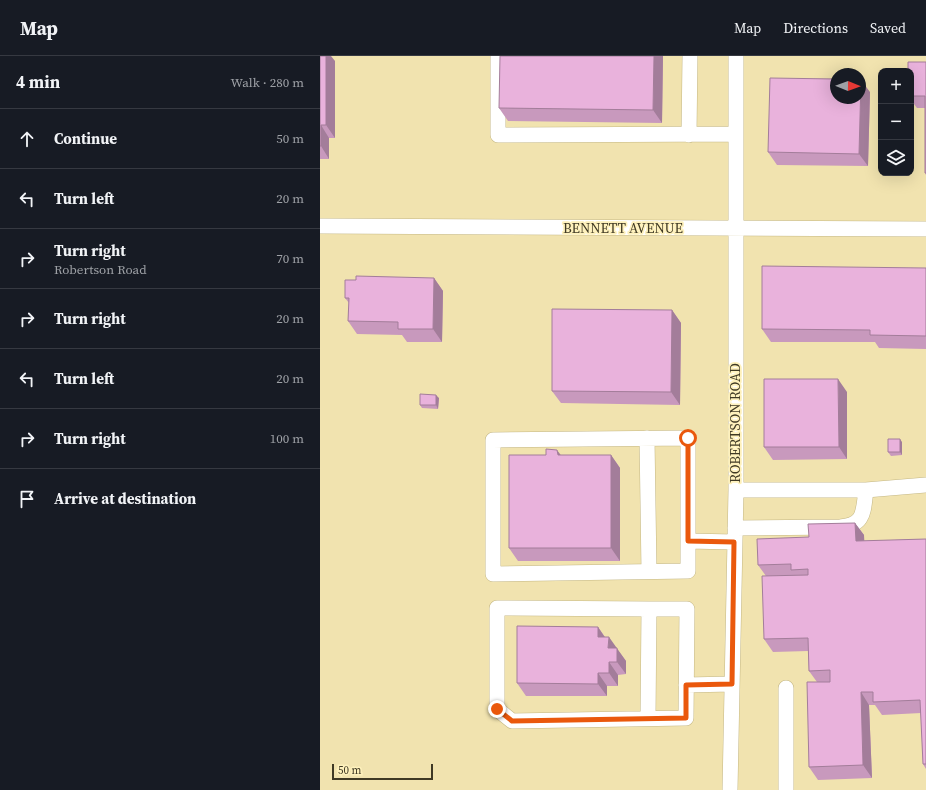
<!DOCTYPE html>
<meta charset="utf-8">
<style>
:root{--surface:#171b24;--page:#20242c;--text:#f1f3f6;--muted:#9ea1a6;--line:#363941}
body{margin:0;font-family:"Source Serif 4",serif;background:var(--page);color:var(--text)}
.controls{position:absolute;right:12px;top:12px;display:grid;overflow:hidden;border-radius:8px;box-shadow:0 4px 16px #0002}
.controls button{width:36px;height:36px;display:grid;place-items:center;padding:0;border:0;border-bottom:1px solid var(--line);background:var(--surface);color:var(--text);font:20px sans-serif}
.compass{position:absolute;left:510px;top:12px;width:36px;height:36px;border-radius:50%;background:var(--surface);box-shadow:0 4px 16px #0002;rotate:91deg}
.scale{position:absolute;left:12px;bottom:10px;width:101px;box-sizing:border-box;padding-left:4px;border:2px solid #3f3924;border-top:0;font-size:11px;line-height:14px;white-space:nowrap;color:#3f3924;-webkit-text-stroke:3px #fef1bc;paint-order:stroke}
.stop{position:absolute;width:12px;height:12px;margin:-9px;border:3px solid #ea580c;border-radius:50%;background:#fff}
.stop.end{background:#ea580c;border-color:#fff;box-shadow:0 1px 4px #0008}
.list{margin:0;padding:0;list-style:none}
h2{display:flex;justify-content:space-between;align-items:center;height:52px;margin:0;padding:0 16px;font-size:17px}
h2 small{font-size:13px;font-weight:400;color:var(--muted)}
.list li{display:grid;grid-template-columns:26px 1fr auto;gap:12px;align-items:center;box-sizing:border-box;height:60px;padding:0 16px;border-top:1px solid var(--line)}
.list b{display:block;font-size:15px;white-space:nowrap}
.list p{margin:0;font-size:13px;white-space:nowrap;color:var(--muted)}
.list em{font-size:13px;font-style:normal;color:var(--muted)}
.icon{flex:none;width:22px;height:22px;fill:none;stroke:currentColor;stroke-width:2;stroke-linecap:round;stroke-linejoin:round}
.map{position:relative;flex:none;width:606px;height:734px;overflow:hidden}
header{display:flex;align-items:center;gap:24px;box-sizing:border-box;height:56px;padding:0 20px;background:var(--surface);border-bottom:1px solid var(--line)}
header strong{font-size:19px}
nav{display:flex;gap:22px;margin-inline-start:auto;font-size:14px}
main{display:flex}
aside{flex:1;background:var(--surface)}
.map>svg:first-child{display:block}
</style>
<header>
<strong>Map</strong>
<nav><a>Map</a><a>Directions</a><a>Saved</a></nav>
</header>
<main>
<aside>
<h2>4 min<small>Walk · 280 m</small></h2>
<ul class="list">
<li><svg class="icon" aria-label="ahead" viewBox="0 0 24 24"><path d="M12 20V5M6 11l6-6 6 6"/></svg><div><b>Continue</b></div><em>50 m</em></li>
<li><svg class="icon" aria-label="left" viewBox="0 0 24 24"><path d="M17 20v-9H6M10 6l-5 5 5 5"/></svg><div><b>Turn left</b></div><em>20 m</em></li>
<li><svg class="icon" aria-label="right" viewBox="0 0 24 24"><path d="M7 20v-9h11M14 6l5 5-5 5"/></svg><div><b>Turn right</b><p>Robertson Road</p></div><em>70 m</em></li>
<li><svg class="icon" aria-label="right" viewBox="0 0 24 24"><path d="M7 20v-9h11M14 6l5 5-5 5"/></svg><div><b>Turn right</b></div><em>20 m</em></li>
<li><svg class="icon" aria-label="left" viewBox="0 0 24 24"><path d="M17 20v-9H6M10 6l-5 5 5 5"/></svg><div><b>Turn left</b></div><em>20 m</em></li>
<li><svg class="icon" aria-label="right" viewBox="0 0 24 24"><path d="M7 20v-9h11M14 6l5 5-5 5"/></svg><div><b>Turn right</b></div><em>100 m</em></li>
<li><svg class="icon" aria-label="arrive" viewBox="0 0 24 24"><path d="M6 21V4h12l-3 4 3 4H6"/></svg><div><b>Arrive at destination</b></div></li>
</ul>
</aside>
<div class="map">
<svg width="606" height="734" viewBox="0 0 606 734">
<rect width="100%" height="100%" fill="#f1e3af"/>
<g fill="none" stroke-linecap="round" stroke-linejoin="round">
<defs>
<path id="minor" d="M 178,0 L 178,79 L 415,78
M 369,79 L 370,0
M 0,170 L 606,173
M 327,382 L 329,515
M 368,382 L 368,515 L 173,518 L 173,384 Z
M 416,434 L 546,434 L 606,429
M 415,472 L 520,471 C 545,469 543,456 546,434
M 368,485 L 414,486
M 366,629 L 412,628
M 328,662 L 329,553 L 177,552 L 177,653 L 192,665 L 366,662 L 367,553 L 329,553
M 410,734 L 416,434 L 416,0
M 466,734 L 466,632"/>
</defs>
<use href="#minor" stroke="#c4b784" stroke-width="16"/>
<use href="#minor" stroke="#fff" stroke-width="15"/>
</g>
<path fill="#c899bd" d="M 0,0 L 15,5 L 15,82 L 9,82 L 9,103 L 0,103 Z
M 343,0 L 342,67 L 188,65 L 179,52 Z
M 606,6 L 606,119 L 605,117 L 605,52 L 597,52 L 591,44 L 591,15 Z
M 550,36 L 548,110 L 457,109 L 448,96 Z
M 606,212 L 606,293 L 559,292 L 555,286 L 451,286 L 442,273 Z
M 114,222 L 123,235 L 122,286 L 87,286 L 82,279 L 37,278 L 28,265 L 29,247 L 25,242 L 36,224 Z
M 352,254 L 361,267 L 360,349 L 241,347 L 232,335 Z
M 527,336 L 527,403 L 453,404 L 444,391 Z
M 119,342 L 118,353 L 102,352 L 100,349 Z
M 582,386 L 582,399 L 571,400 L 568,396 Z
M 226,399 L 291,399 L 300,412 L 300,505 L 198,505 L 189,492 Z
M 535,467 L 544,479 L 544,485 L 606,483 L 606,713 L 603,708 L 601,657 L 562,659 L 555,649 L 549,649 L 552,722 L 498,724 L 489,711 L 497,626 L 489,615 L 488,595 L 453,596 L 444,583 L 446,520 L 438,509 L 489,481 Z
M 278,571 L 285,581 L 296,592 L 306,605 L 306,618 L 298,619 L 298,630 L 287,630 L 287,640 L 206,640 L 197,627 Z"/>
<path fill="#a37d9a" d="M 6,0 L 11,0 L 15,5 L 15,82 L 6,69 Z
M 334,0 L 343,0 L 342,67 L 333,54 Z
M 541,24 L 550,36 L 548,110 L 539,98 Z
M 1,69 L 9,82 L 9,103 L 1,90 Z
M 114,222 L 123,235 L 122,286 L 113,273 Z
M 352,254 L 361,267 L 360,349 L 351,336 Z
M 518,323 L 527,336 L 527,403 L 519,391 Z
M 116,339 L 119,342 L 118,353 L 116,349 Z
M 580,383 L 582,386 L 582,399 L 580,396 Z
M 237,394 L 246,406 L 238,399 Z
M 291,399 L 300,412 L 300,505 L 291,492 Z
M 535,467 L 544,479 L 545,498 L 536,485 Z
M 278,571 L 286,583 L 278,581 Z
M 289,581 L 306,605 L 306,618 L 297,606 L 288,592 Z
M 289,606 L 298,619 L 298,630 L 289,617 Z
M 278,617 L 287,630 L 287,640 L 278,628 Z
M 541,636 L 549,649 L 552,722 L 543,709 Z"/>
<path fill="#e9b2dc" stroke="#a37d9a" d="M 0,0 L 6,0 L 6,69 L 1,69 L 1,90 L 0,90 Z
M 180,0 L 334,0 L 333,54 L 179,52 Z
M 588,6 L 606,6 L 606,117 L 605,117 L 605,40 L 591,40 L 591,15 L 588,15 Z
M 450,22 L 516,23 L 516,42 L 540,42 L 540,24 L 541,24 L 539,98 L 448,96 Z
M 442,210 L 606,212 L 606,280 L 550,279 L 550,274 L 442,273 Z
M 36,220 L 114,222 L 113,273 L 78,273 L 78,266 L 28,265 L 29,242 L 25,242 L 25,224 L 36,224 Z
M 232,253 L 352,254 L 351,336 L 232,335 Z
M 444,323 L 518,323 L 519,391 L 444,391 Z
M 100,338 L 116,339 L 116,349 L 100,349 Z
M 568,383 L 580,383 L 580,396 L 568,396 Z
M 226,393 L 237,394 L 238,399 L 291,399 L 291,492 L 189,492 L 189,399 L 226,399 Z
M 535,467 L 536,485 L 606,483 L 606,708 L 603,708 L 600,644 L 553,646 L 553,636 L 541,636 L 543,709 L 489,711 L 487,626 L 510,626 L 510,614 L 489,615 L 488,582 L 444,583 L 442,520 L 488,519 L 488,513 L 471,514 L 471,508 L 438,509 L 437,483 L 489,481 L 488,468 Z
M 197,570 L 278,571 L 278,581 L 289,581 L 288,592 L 297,592 L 297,606 L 289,606 L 289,617 L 278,617 L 278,628 L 197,627 Z"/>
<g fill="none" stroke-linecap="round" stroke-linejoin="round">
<path stroke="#ea580c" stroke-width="5" d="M 177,653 L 192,665 L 366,662 L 366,629 L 412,628 L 414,486 L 368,485 L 368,382"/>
</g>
<g text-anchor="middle" stroke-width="3.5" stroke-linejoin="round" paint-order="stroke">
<g font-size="14" fill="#3f3924" stroke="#fef1bc">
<text x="303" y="177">BENNETT AVENUE</text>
<text transform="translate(415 367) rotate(-90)" y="5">ROBERTSON ROAD</text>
</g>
</g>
</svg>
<div class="controls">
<button>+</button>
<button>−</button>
<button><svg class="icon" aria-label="layers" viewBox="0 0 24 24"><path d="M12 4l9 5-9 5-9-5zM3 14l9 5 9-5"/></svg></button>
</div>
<svg class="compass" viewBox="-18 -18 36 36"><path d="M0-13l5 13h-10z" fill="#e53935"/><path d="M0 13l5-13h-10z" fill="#9ea1a6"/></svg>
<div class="scale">50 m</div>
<div class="stop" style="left:368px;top:382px"></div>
<div class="stop end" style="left:177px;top:653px"></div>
</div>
</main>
